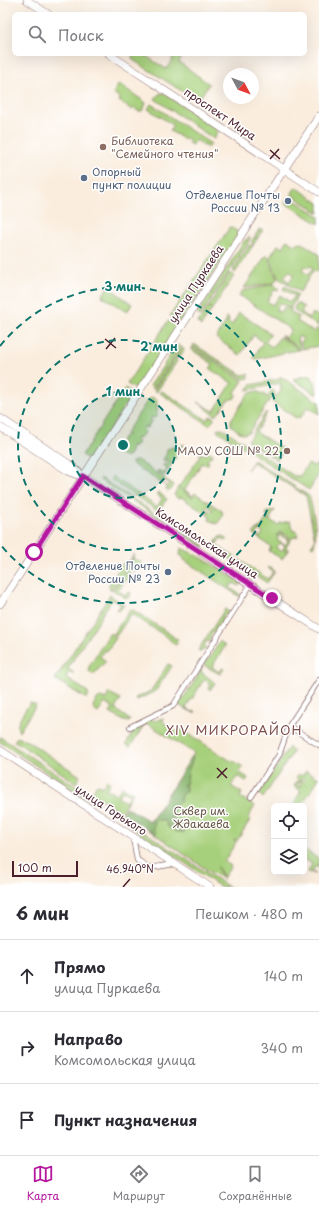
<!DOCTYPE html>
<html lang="ru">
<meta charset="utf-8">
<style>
:root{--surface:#fff;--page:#f2f2f3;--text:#2b2b33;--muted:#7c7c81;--line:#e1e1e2;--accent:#b5179e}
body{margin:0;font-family:"Playpen Sans",sans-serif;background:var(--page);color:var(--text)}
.controls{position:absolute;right:12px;bottom:12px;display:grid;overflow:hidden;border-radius:6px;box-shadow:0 4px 16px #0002}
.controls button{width:36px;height:36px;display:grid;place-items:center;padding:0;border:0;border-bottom:1px solid var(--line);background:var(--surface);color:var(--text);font:20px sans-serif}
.compass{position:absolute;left:223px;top:68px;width:36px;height:36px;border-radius:50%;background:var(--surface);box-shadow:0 4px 16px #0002;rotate:131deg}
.scale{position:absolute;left:12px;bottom:10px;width:66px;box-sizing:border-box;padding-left:4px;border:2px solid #4a1f2b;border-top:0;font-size:11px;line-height:14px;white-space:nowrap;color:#4a1f2b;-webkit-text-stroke:3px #fff;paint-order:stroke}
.stop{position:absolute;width:12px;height:12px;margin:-9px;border:3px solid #b5179e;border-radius:50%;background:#fff}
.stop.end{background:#b5179e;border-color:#fff;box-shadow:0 1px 4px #0008}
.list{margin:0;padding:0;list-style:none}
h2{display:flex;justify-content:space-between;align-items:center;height:52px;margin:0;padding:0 16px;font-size:17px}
h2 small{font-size:13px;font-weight:400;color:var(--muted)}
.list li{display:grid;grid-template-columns:26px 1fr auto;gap:12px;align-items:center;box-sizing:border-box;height:72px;padding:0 16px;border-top:1px solid var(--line)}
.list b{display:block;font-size:15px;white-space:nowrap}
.list p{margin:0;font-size:13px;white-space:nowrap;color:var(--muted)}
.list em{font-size:13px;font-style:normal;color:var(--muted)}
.icon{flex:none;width:22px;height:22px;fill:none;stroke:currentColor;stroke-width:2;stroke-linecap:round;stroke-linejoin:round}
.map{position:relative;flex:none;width:319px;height:887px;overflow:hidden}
.search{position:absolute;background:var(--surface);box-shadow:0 4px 16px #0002;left:12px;right:12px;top:12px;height:44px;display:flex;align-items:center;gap:10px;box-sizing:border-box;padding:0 14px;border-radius:6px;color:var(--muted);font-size:15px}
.sheet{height:268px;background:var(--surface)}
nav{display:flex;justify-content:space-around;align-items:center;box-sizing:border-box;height:56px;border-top:1px solid var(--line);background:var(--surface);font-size:11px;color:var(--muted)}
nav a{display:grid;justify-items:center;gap:2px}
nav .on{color:var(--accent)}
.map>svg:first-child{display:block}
</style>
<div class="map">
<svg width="319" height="887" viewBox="0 0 319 887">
<rect width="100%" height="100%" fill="#fff"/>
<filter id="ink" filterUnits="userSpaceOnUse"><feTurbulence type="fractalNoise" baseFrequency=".025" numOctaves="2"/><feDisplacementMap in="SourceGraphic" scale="8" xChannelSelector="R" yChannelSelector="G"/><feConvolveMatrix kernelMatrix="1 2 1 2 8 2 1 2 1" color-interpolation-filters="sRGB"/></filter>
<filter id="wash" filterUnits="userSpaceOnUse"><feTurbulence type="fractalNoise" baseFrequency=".012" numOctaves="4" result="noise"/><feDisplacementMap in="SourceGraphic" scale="16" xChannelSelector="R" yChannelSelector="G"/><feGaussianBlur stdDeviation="0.9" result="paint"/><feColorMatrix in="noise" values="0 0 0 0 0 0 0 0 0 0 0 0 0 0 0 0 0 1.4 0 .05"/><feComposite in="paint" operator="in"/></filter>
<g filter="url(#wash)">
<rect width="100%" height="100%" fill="#faedde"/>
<path fill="#a7d07b" stroke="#787853" d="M 134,54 L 143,54 L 166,69 L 173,59 L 169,54 L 183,54 L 179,62 L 209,84 L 199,99 L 196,100 L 133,60 L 132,57 Z
M 119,84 L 145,102 L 146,104 L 142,111 L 138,111 L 134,108 L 132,110 L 119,101 L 120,99 L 119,97 L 113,93 Z
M 163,93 L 212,125 L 218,131 L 214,139 L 155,99 L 159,94 Z
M 151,104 L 211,144 L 208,148 L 196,140 L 192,145 L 188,143 L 190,140 L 187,138 L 184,139 L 170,131 L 173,125 L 148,109 Z
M 296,187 L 319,203 L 319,213 L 292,195 L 292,193 Z
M 291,198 L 319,216 L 319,224 L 285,203 L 287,199 Z
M 230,227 L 237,231 L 238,236 L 181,320 L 178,321 L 170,316 Z
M 259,229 L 263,230 L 235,273 L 233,270 L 249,245 L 253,246 L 253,244 L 251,242 L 254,237 L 257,239 L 255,236 L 258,231 L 261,233 L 258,230 Z
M 250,237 L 248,243 L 200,316 L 197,314 L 244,241 Z
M 287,240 L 294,245 L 302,243 L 319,254 L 319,272 L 317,271 L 313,272 L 311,271 L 313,268 L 310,266 L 308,268 L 304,266 L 302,270 L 308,275 L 310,271 L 312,273 L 300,292 L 287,284 L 294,275 L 289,271 L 284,277 L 288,281 L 287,283 L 278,278 L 270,257 L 278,245 L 283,248 Z
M 267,254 L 277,279 L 274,283 L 244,288 Z
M 230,273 L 234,275 L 234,276 L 201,326 L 198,323 L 202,316 L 205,316 L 203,315 L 208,307 L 211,308 L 209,306 Z
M 274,284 L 279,289 L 277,291 L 274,290 L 267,301 L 273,305 L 280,295 L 290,302 L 295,296 L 283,289 L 285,286 L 298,295 L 291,307 L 287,307 L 280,303 L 276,309 L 278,312 L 282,311 L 284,307 L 286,309 L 291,308 L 291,312 L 299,317 L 297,321 L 314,332 L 317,328 L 319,330 L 319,346 L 302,349 L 301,343 L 303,339 L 299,336 L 297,340 L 299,342 L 300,350 L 298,350 L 296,346 L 281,336 L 281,335 L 286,338 L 291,330 L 239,295 L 242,291 Z
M 108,287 L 132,304 L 127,312 L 102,296 Z
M 297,303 L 304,307 L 301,312 L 309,318 L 313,313 L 319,317 L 318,326 L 295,311 L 294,308 Z
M 239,313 L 271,334 L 265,342 L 272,347 L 280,337 L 296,347 L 297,350 L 257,359 L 253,358 L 263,342 L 254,335 L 240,355 L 216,338 L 227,320 L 225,319 L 226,317 L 229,319 L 228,322 L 232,325 Z
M 168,321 L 176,326 L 176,329 L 138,387 L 134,388 L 127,384 Z
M 194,344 L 242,375 L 248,374 L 249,378 L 243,379 L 193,346 Z
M 177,345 L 181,346 L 153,389 L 150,386 Z
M 182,347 L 184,350 L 180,357 L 178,357 L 176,360 L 177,361 L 158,390 L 157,392 L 154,390 Z
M 192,347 L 243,381 L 235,392 L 236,394 L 235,398 L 228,400 L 216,416 L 198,402 L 214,411 L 232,383 L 210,369 L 213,364 L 192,350 Z
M 310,375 L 315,382 L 317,394 L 315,394 L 293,379 Z
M 280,376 L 319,402 L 319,414 L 308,407 L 301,417 L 296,418 L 272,402 L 273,400 L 271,398 L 249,432 L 244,434 L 239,432 L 231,425 L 231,420 L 248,394 L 256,391 L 265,395 L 267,398 L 272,390 L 275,392 L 272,398 L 275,395 L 277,396 L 282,389 L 280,387 L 281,383 L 247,390 L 251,385 L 280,379 Z
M 125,388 L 132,393 L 132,395 L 89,460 L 82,455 Z
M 162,391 L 207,420 L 210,416 L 213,417 L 214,420 L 209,425 L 160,393 Z
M 152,397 L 157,400 L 157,417 L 153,418 L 151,417 L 150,419 L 152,420 L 147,428 L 144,427 L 143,429 L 145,431 L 139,439 L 137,438 L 136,440 L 138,442 L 134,448 L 132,446 L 130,449 L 132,450 L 128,457 L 123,457 L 114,451 L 125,435 L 128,435 L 126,433 L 149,398 L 150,399 Z
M 266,412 L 267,413 L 256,432 L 284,450 L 277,460 L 249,442 L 248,440 Z
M 220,428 L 225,430 L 294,476 L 300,476 L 308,464 L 313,466 L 319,464 L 319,474 L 309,490 L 218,431 L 217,429 Z
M 184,444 L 164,476 L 157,472 L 158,470 L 164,473 L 167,468 L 163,466 L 164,464 L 166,465 L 167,463 L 166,462 L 168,462 L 169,460 L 166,459 L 165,462 L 163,459 L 166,455 L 167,449 Z
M 209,452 L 213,454 L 212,456 L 210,456 L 207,461 L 209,462 L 207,465 L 202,463 L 185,490 L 193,496 L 195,493 L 222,511 L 223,516 L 217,524 L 209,520 L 210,517 L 207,515 L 210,511 L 212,512 L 213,510 L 208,506 L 206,509 L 209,510 L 206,514 L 181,497 L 178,499 L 174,495 L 178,487 L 193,498 L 178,487 L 181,484 L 199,458 L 200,453 L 205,455 Z
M 137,460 L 174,485 L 171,490 L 168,491 L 165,489 L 169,483 L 163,480 L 162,483 L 166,486 L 132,464 L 132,462 Z
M 254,460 L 309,496 C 313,509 319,536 313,547 L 311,546 L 315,540 L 306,496 L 253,462 L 247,470 Z
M 112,476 L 157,507 L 162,499 L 157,494 L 158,492 L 167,499 L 158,511 L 111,480 Z
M 101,478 L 205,546 L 203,547 L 199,544 L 100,480 Z
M 275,510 L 269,521 L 270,520 L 278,525 L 280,523 L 290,521 L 293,531 L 296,531 L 298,534 L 297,537 L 293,537 L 292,539 L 280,531 L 276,537 L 280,533 L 285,536 L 284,538 L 280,535 L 277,540 L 285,545 L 288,541 L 286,539 L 286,537 L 291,540 L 286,547 L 288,549 L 288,551 L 283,548 L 285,546 L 280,543 L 276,548 L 281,551 L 283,549 L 287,552 L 282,559 L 269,551 L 271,547 L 253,534 L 258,528 L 259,531 L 256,535 L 260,537 L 263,533 L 260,531 L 258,528 L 261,527 L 266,519 L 268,520 L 266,513 Z
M 223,536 L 227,539 L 226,541 L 221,538 L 216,545 L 268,579 L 273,572 L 268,568 L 269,567 L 274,570 L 274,573 L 267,583 L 213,547 L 219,537 Z
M 181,548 L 202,558 L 241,582 L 239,586 L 233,583 L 230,588 L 241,595 L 240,597 L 184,560 L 184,558 L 180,555 Z
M 134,554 L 135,555 L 111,590 L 109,586 L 110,582 L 124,562 L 129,562 Z
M 134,558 L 142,563 L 135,572 L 132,570 L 130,572 L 127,579 L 118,590 L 125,595 L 129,592 L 131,593 L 129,597 L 126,598 L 113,590 Z
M 110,595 L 124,605 L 119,611 L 117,610 L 121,604 L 113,600 C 110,601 98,620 97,625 L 96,625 L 74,658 L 73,661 L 72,661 L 68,669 L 73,672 L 73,674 L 69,672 L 66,678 L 88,692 L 87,693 L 89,695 L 87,698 L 85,698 L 55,679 Z
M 225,609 L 229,612 L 227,615 L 225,614 L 222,619 L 223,621 L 221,624 L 219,623 L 216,627 L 218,630 L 216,633 L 213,632 L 210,637 L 211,639 L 209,642 L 207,641 L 204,645 L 206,647 L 204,651 L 201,649 L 201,652 L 198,650 Z
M 130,610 L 133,610 L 173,636 L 172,637 L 178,639 L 176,641 L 178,643 L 175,645 L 167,637 L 131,614 L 117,635 L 113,634 Z
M 110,633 L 116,638 L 107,651 L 104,650 L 100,657 L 106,661 L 94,674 L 92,674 L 89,671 L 89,666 Z
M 220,641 L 225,646 L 212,667 L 219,672 L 222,668 L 224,669 L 220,674 L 205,666 L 203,662 L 205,660 L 208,660 Z
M 168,664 L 172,666 L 155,692 L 137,700 L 135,698 L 151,691 Z
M 200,668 L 202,668 L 201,672 L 213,681 L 215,683 L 210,690 L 209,688 L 211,684 L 205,680 L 203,681 L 192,699 L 191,699 L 186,708 L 193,712 L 194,711 L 196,712 L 194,713 L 176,704 L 180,699 L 182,700 L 200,672 L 198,670 Z
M 109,693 L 121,699 L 115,709 L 130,720 L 129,722 L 124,721 L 110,713 L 113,708 L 105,703 L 98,713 L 94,710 L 93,706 L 98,698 L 101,697 L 106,699 Z
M 30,703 L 36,705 L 19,732 C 14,722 25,711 30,703 Z
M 164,718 L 163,722 L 178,733 L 181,729 L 231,761 L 232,760 L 243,767 L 239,772 L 248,778 L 246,781 L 238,776 L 231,786 L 242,793 L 240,797 L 255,806 L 248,818 L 250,820 L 237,841 L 234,839 L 236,842 L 225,860 L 225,862 L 231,866 L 224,877 L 217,867 L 224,880 L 214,873 L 213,874 L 146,828 L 193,756 L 194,753 L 148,724 L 144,725 L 130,747 L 126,744 L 138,724 L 151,719 L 155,721 Z
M 0,737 L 98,801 L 98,804 L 87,799 L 0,742 Z
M 17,737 L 29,742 L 80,776 L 76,783 L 15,741 L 14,742 Z
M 289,747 L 293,752 L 263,798 L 259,794 Z
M 306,771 L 319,778 L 301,806 L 295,806 L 295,801 L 301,791 L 294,786 L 297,781 L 299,782 L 297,785 L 300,787 L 301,784 L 299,783 L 301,780 L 303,782 L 305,779 L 303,778 L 299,781 L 296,778 L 299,774 L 302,776 Z
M 107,780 L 110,783 L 106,789 L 116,795 L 122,787 L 133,793 L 131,796 L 122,791 L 118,797 L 125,802 L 129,797 L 130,797 L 121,812 L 91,793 L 97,784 L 102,787 Z
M 132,824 L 229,887 L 221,887 L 130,827 Z
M 304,849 L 319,859 L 319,868 L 316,866 L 312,872 L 316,874 L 308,872 L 312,864 L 304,859 Z"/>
<path fill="#85b26b" stroke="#68684b" d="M 192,756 L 193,759 L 189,769 L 186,784 L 183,785 L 186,786 L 186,793 L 185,792 C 180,794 181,798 180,802 C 176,805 171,809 174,815 L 171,817 L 172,819 L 174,816 L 177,821 L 182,821 L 185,822 L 182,826 L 183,828 L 185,827 L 186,823 L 188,824 L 184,832 L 177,832 L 168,827 L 165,821 C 156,817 150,826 156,833 L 155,834 L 122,813 L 126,807 L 151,822 Z"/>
</g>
<g filter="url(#ink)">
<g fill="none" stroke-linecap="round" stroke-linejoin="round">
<defs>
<path id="street" d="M 289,726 L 319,745
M 130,727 L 173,706 L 251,584
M 251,797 L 279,755 L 289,726 L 319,680
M 133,837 L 137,860 L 150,868 L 174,864"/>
<path id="secondary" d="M 0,604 L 319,116
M 0,750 L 210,887"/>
<path id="primary" d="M 27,0 L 48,14
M 109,54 L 319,192
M 0,418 L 72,466 L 83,476 L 319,629
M 0,427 L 68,471 L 81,476"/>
</defs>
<use href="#street" stroke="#88676a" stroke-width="6"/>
<use href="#secondary" stroke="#88676a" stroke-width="8"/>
<use href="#primary" stroke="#88676a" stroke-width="8"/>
<use href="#street" stroke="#fff" stroke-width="4.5"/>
<use href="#secondary" stroke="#fff" stroke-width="7"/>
<use href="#primary" stroke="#fff" stroke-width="7"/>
</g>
</g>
<g fill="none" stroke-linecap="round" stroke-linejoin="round" filter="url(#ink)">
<path stroke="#b5179e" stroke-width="5" d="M 34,552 L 83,476 L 272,598"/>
</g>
<path fill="none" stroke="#4a1f2b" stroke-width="1.5" d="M 270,150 L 280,159M 270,159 L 279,149M 105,339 L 116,348M 106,349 L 115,338M 217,768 L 227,778M 217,778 L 227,768M 123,887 L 130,879"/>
<circle cx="123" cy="445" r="53" fill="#0f766e" fill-opacity=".12"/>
<g fill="none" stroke="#0f766e" stroke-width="2" stroke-dasharray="7 5">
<circle cx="123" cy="445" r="53"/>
<circle cx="123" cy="445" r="105"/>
<path d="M0 346A158 158 0 1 1 0 544"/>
</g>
<g fill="#8d6e63" stroke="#fff" stroke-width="1.5">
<circle cx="103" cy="147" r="4"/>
<circle cx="287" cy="451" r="4"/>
</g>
<g fill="#5c6f8a" stroke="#fff" stroke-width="1.5">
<circle cx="84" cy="178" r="4"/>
<circle cx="288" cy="201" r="4"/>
<circle cx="168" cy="572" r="4"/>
</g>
<g text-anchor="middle" stroke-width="3" stroke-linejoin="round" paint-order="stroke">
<g font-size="11" fill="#4a1f2b" stroke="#fff">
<text transform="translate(220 114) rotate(34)" y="4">проспект Мира</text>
<text transform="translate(196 284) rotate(-57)" y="4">улица Пуркаева</text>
<text transform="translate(207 543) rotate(33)" y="4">Комсомольская улица</text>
<text transform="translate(111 810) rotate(33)" y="4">улица Горького</text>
</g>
<g font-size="11" fill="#785e54" stroke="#fff" text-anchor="start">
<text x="111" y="145">Библиотека<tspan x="111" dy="13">"Семейного чтения"</tspan></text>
<text x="279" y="455" text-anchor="end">МАОУ СОШ № 22</text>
</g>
<g font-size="11" fill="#4e5e75" stroke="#fff" text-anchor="end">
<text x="92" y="176" text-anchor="start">Опорный<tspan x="92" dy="13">пункт полиции</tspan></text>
<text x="280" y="199">Отделение Почты<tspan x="280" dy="13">России № 13</tspan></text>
<text x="160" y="570">Отделение Почты<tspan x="160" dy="13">России № 23</tspan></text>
</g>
<g font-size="11" fill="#665443" stroke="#fff">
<text x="201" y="815">Сквер им.<tspan x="201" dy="13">Ждакаева</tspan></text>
</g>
<g font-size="13" letter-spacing="1" fill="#7d4e4a" stroke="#fff">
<text x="234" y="735">XIV МИКРОРАЙОН</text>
</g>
</g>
<g font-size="10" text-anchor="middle" fill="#4a1f2b" stroke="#fff" stroke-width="3" stroke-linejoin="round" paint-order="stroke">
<text x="130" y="873">46.940°N</text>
</g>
<circle cx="123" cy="445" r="6" fill="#0f766e" stroke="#fff" stroke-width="2"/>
<g font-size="12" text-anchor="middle" font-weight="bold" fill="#0f766e" stroke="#fff" stroke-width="3" stroke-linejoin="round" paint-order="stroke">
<text x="123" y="291">3 мин</text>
<text x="159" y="351">2 мин</text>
<text x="123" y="396">1 мин</text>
</g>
</svg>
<div class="controls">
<button><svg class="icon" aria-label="locate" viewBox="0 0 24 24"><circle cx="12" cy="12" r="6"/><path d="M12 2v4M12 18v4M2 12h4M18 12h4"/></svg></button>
<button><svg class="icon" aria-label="layers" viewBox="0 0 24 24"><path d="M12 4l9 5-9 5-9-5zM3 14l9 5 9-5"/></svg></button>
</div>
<svg class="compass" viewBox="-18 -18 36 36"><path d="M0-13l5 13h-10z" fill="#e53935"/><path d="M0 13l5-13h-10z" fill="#7c7c81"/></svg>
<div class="scale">100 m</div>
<div class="stop" style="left:34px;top:552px"></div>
<div class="stop end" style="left:272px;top:598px"></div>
<div class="search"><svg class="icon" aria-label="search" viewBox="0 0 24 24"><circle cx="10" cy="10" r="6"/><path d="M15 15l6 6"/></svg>Поиск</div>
</div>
<section class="sheet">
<h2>6 мин<small>Пешком · 480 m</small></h2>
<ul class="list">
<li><svg class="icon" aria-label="ahead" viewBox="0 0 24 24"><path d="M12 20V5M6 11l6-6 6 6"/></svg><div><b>Прямо</b><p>улица Пуркаева</p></div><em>140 m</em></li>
<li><svg class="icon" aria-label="right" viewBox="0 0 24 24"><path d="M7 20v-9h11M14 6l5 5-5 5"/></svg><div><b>Направо</b><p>Комсомольская улица</p></div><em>340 m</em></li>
<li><svg class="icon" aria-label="arrive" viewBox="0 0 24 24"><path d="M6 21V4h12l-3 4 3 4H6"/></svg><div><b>Пункт назначения</b></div></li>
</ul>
</section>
<nav>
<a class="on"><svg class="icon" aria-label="map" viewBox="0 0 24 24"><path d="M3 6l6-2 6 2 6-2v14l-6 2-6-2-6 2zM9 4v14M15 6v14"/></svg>Карта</a>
<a><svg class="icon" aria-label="directions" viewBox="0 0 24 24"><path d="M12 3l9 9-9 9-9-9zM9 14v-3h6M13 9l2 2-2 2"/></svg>Маршрут</a>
<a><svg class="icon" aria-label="saved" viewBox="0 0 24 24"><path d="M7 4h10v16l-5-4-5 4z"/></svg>Сохранённые</a>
</nav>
